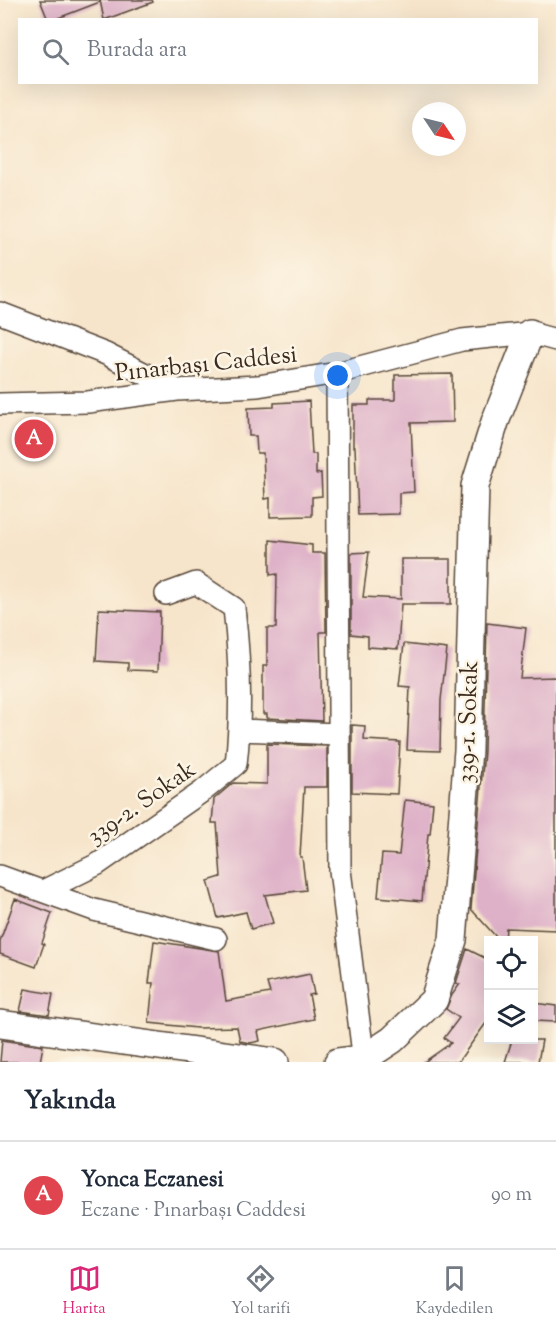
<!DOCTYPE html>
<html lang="tr">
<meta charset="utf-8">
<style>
:root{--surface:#fff;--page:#f6f6f7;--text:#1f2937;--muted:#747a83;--line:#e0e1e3;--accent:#db2777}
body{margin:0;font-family:"Sorts Mill Goudy",serif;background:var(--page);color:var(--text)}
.controls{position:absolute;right:18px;bottom:18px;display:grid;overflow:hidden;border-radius:0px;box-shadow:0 6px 24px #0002}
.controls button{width:54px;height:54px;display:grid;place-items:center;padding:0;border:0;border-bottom:2px solid var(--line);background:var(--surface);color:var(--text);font:30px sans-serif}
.compass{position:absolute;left:412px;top:102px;width:54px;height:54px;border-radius:50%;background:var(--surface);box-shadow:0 6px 24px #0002;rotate:125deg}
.you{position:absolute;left:338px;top:376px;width:21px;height:21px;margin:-15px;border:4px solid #fff;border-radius:50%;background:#1a73e8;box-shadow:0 0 0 9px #1a73e833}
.badge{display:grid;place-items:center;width:39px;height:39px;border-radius:50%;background:var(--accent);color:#fff;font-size:20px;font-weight:700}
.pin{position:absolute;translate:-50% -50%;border:3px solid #fff;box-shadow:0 2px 6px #0006}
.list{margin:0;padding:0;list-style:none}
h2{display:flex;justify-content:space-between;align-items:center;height:78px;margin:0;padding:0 24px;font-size:26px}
h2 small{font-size:20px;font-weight:400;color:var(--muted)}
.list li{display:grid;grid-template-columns:39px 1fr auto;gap:18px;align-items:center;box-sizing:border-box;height:108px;padding:0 24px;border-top:2px solid var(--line)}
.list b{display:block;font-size:22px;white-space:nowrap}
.list p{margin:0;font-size:20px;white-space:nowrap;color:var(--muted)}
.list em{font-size:20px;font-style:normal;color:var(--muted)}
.icon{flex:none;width:33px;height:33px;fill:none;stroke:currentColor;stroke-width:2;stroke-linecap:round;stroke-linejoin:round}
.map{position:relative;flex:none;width:556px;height:1062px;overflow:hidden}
.search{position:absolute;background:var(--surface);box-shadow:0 6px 24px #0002;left:18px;right:18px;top:18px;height:66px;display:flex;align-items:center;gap:15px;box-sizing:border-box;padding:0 21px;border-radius:0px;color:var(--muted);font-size:22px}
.sheet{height:186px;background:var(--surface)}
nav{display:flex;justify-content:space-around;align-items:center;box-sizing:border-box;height:84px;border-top:2px solid var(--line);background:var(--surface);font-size:16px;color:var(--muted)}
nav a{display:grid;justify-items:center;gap:3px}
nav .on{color:var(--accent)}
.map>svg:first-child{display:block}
</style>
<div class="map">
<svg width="556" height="1062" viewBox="0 0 556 1062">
<rect width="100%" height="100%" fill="#fcf5e5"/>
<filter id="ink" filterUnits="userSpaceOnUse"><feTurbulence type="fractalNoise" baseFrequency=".0167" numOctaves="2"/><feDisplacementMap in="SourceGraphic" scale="12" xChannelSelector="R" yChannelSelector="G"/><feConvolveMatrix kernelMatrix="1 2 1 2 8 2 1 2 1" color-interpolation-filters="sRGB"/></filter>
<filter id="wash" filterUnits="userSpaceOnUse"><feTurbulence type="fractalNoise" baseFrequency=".008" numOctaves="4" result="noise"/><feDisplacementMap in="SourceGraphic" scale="24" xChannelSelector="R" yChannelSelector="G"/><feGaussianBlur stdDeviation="1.35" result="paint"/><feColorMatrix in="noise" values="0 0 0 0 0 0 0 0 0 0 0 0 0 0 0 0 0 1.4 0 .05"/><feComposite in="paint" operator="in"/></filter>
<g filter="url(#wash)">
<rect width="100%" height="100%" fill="#f7e5cb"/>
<g id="blocks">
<path fill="#deb1c8" d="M 40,0 L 100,0 L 100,2 L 53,20 L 48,20 Z
M 100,0 L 152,0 L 153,2 L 104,20 Z
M 452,374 L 453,422 L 411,423 L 414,492 L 399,493 L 399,514 L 358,515 L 355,447 L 353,447 L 353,405 L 369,405 L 369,400 L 395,400 L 395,375 Z
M 309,401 L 312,454 L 316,454 L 316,474 L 321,473 L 322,496 L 312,497 L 312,516 L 270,517 L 270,498 L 265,499 L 263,453 L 257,453 L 256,436 L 249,436 L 248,408 L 274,407 L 274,403 Z
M 270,540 L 312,545 L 312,553 L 325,553 L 326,632 L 320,632 L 322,721 L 267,718 L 267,714 L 263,714 L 263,666 L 267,666 L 267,628 L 276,628 L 277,574 L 270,575 Z
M 369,552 L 363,597 L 401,599 L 401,559 L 451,559 L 451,604 L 401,604 L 398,649 L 368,647 L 368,636 L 351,634 L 351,553 Z
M 99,609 L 160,612 L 158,671 L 128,670 L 128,663 L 96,661 Z
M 487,623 L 526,628 L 520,678 L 556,677 L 556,930 L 506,928 L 505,940 L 499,940 L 471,909 L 484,751 Z
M 404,644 L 447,649 L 441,700 L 440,751 L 407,750 L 410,687 L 399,686 Z
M 352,725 L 365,726 L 364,740 L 400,742 L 397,794 L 352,792 Z
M 267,744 L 327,746 L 327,787 L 304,787 L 300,857 L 302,857 L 306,890 L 265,895 L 273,923 L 251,929 L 246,912 L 218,918 L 208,881 L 221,877 L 217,823 L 212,823 L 214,799 L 233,783 L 267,784 Z
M 405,800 L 433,803 L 430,834 L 428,834 L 422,901 L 378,897 L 382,854 L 399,855 Z
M 15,899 L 52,913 L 42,943 L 44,944 L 36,967 L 0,954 L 0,941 Z
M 154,941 L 219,951 L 226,1001 L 270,993 L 267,983 L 310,974 L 314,994 L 309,995 L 314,1019 L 258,1031 L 260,1041 L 250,1043 L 240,1041 L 237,1027 L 197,1028 L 149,1023 L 153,983 L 149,983 Z
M 467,949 L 489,960 L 489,1019 L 458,1062 L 424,1062 L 451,1043 L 444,1038 L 459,1018 L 446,1009 L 452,995 L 460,984 L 456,983 Z
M 25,989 L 53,994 L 49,1015 L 20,1011 Z
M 534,1003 L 556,1006 L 556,1022 L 534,1021 Z
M 2,1040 L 43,1046 L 40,1062 L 0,1062 Z
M 512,1040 L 542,1040 L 538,1062 L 505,1062 Z"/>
</g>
</g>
<g filter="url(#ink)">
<use href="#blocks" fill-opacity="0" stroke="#574638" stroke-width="1.5"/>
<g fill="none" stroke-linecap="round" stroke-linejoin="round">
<defs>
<path id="minor" d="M 0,313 L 106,354 L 177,390
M 337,373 L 340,870 L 364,1062
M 0,404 L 88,402 L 177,390 L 258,386 L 337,373 L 462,340 L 530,333 L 556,340
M 240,730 L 338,734
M 0,876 L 94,910 L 216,939
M 43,891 L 98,864 L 203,791 L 236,764 C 242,712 240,660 234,608 L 196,583 L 166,594"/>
<path id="tertiary" d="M 0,1024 L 275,1062
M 338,1062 L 363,1059 L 392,1040 L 434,1000 L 453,940 L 468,750 L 475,486 L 495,422 L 530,333"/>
</defs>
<use href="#minor" stroke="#574638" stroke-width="24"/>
<use href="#tertiary" stroke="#574638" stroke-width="30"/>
<use href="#minor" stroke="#fff" stroke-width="21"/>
<use href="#tertiary" stroke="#fff" stroke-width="27"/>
</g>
</g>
<g text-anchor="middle" stroke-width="5" stroke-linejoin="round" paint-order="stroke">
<g font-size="24" fill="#3b2a1e" stroke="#fcf5e5">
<text transform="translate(206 363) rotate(-6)" y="8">Pınarbaşı Caddesi</text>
<text transform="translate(467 722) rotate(-88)" y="8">339-1. Sokak</text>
<text transform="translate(141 802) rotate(-35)" y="8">339-2. Sokak</text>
</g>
</g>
</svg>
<div class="controls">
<button><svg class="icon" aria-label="locate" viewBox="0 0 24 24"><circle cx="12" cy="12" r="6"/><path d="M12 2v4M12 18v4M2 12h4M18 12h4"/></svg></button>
<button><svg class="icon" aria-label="layers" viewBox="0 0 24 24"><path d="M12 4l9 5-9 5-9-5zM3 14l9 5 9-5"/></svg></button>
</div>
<svg class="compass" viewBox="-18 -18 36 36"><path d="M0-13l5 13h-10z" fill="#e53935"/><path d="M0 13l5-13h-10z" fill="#747a83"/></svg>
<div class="you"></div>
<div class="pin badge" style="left:34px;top:439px;background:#e0444e">A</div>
<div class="search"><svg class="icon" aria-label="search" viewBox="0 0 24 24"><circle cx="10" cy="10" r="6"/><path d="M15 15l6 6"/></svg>Burada ara</div>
</div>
<section class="sheet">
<h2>Yakında<small></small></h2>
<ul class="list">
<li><span class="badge" style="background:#e0444e">A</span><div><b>Yonca Eczanesi</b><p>Eczane · Pınarbaşı Caddesi</p></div><em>90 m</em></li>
</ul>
</section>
<nav>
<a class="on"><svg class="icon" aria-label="map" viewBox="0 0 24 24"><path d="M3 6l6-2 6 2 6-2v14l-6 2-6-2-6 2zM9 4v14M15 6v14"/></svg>Harita</a>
<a><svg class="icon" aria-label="directions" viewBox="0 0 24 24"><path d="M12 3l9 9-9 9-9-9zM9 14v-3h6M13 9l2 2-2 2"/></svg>Yol tarifi</a>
<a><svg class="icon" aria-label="saved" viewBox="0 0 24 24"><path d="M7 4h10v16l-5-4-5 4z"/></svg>Kaydedilen</a>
</nav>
